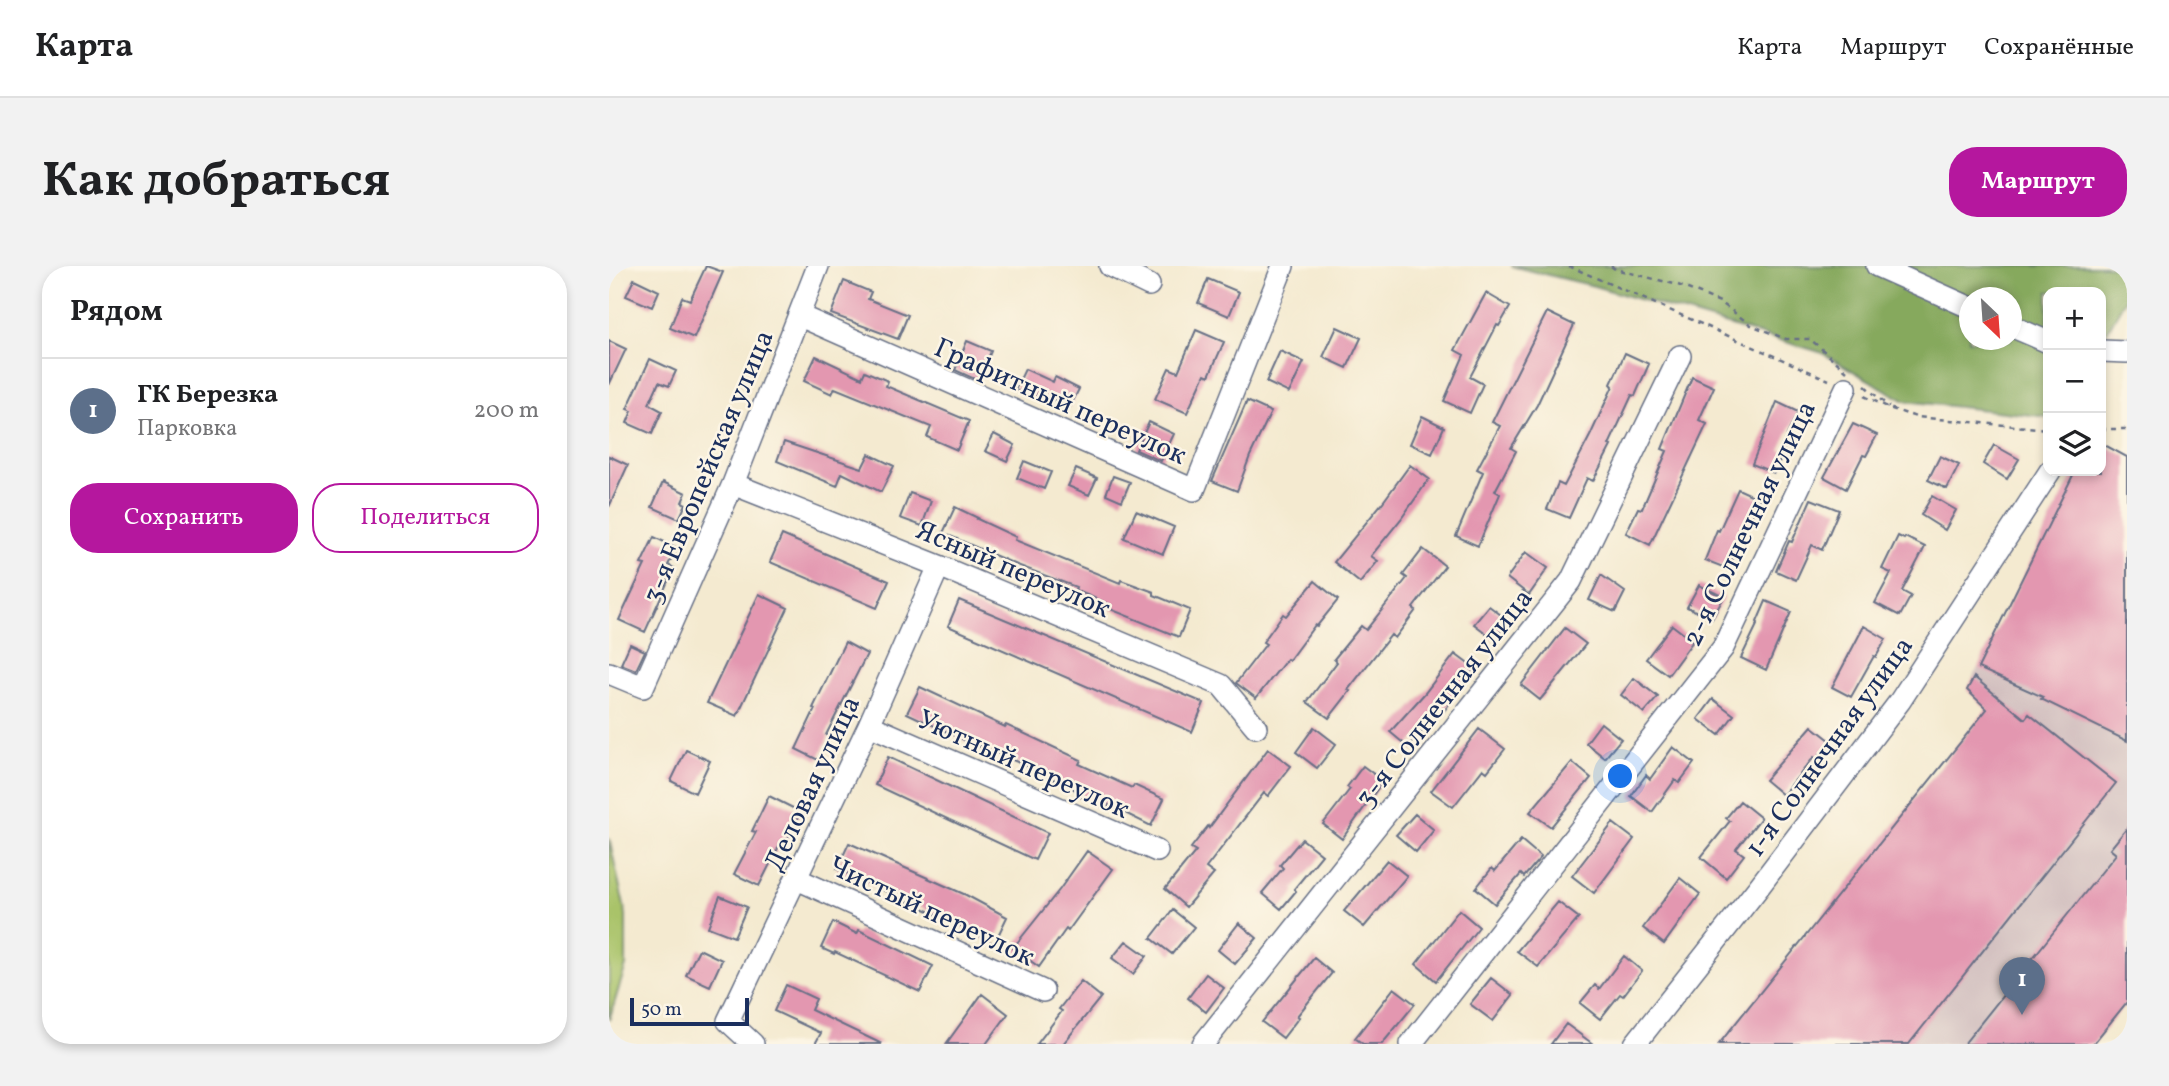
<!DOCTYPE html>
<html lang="ru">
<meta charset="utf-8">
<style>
:root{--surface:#fff;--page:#f2f2f2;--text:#202124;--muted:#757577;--line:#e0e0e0;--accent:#b5179e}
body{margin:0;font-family:Vollkorn,serif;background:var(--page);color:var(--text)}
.controls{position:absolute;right:21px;top:21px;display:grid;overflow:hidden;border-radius:14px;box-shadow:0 4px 10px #0003}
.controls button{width:63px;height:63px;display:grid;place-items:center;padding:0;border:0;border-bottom:2px solid var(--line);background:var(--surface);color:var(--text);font:35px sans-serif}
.compass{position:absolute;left:1350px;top:21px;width:63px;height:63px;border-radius:50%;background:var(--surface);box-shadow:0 4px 10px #0003;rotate:155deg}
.scale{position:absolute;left:21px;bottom:18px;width:119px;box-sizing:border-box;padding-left:7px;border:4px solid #1b2f5e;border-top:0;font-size:19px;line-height:24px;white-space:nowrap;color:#1b2f5e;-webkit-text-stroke:5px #fcf5e5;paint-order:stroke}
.you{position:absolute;left:1012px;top:511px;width:24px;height:24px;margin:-18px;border:5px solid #fff;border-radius:50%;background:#1a73e8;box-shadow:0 0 0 10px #1a73e833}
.badge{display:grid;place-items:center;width:46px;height:46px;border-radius:50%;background:var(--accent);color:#fff;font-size:23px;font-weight:700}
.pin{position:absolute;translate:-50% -58px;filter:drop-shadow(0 2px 4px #0008)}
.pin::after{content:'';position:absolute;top:37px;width:24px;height:21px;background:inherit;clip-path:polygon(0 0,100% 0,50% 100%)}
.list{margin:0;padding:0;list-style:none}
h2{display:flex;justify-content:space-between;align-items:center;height:91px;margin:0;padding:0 28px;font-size:30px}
h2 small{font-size:23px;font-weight:400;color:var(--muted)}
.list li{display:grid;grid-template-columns:46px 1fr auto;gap:21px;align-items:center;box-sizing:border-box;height:105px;padding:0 28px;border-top:2px solid var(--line)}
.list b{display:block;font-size:26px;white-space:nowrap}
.list p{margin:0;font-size:23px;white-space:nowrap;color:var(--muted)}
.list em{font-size:23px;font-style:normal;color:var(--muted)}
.actions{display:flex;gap:14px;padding:21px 28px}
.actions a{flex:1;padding:16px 0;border:2px solid var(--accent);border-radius:28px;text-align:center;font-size:24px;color:var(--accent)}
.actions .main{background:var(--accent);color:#fff}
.icon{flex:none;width:38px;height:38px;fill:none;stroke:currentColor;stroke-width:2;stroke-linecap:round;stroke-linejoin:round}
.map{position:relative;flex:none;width:1518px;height:778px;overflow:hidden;border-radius:28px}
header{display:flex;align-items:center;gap:42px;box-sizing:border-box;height:98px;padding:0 35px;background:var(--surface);border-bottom:2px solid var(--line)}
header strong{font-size:33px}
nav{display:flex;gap:38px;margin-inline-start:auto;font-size:24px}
.intro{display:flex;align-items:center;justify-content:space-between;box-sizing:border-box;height:168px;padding:0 42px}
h1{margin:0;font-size:49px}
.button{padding:18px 32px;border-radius:28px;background:var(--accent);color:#fff;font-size:24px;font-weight:700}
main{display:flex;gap:42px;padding:0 42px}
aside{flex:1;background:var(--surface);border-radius:28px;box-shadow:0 4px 10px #0003}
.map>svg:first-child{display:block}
</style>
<header>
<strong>Карта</strong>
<nav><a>Карта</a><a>Маршрут</a><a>Сохранённые</a></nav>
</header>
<div class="intro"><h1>Как добраться</h1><a class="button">Маршрут</a></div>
<main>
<aside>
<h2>Рядом<small></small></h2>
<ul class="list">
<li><span class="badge" style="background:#5c6f8a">1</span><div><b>ГК Березка</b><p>Парковка</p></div><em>200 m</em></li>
</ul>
<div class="actions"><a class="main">Сохранить</a><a>Поделиться</a></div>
</aside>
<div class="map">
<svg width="1518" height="778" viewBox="0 0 1518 778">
<rect width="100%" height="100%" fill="#fcf5e5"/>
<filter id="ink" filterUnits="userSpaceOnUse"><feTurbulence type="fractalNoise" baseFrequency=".0143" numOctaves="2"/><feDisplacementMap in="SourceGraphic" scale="14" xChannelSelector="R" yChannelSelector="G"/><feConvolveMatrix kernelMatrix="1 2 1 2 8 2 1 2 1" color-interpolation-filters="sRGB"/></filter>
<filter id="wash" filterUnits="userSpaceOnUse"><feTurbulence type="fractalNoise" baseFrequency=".00686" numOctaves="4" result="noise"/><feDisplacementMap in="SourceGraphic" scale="28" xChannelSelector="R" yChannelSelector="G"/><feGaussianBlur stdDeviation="1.57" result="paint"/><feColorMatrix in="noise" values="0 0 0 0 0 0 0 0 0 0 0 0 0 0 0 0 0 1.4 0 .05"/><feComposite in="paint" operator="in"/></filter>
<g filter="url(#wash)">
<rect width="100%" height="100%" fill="#f4ead0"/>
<path fill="#d2bfbf" d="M 1492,177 L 1518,191 L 1518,736 L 1484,778 L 1110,778 L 1378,443 L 1358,424 L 1466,205 L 1492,205 Z"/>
<path fill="#a9c369" stroke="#627964" stroke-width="2" d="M 0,572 L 17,649 L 17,699 L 0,754 Z"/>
<path fill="#86a95d" stroke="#506c5e" stroke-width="2" fill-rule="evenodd" d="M 902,0 L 1518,0 L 1518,30 L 1492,76 L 1492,26 L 1439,26 L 1439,151 L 1296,135 L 1211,86 L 985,20 ZM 1360,32 L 1402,32 L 1402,74 L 1360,74 Z"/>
<g id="blocks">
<path fill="#e397b0" d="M 97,0 L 114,6 L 85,72 L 61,62 L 73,31 L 81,34 Z
M 25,13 L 50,25 L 43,41 L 17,30 Z
M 599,13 L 630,26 L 620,50 L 589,37 Z
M 235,15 L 262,26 L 259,33 L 299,49 L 289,73 L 222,48 Z
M 877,27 L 901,41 L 890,60 L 888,59 L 861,111 L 874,118 L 861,147 L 835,135 L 855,89 L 846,84 Z
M 938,46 L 965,59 L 928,139 L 902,182 L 907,185 L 886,225 L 891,228 L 869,280 L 847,270 L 874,206 L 868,203 L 891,160 L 883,156 Z
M 728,61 L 752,72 L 738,102 L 714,91 Z
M 587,64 L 615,76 L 600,110 L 596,108 L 578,147 L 546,133 L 560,102 L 569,106 Z
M 0,75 L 17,83 L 0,119 Z
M 358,75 L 382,85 L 370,115 L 346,104 Z
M 671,85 L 695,96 L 680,127 L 657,116 Z
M 1016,87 L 1040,98 L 1026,130 L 1023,129 L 1000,179 L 1002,180 L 984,215 L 978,212 L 960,252 L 938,243 L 949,217 L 955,220 L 981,170 L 1004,120 L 1002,118 Z
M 207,90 L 253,112 L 256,105 L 279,115 L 277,120 L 360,155 L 348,184 L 318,171 L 322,161 L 226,122 L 223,128 L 195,115 Z
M 41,93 L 67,105 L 60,120 L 50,116 L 40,138 L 53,145 L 43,168 L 18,157 L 23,145 L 18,143 Z
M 416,103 L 444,116 L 446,111 L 470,123 L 461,141 L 429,127 L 426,133 L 406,124 Z
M 1083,111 L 1105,121 L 1090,154 L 1098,158 L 1041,279 L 1017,267 L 1029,242 L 1033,243 L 1058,185 L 1053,183 Z
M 638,135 L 662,146 L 641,190 L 628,225 L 603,215 Z
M 1168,136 L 1189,146 L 1171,184 L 1175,185 L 1165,207 L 1143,198 Z
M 813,150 L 835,161 L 823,188 L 801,178 Z
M 540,156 L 565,168 L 552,195 L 527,184 Z
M 1244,158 L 1268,169 L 1257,190 L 1254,189 L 1237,223 L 1215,211 Z
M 385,168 L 406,179 L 398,195 L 376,185 Z
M 175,176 L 253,202 L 260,188 L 285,200 L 272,226 L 233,207 L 228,220 L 168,195 Z
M 1492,177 L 1518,191 L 1518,475 L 1432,433 L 1434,431 L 1369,402 L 1466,205 L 1492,205 Z
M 1385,179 L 1410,193 L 1398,213 L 1374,198 Z
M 0,190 L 19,199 L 0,241 Z
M 1331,190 L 1350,199 L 1338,223 L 1319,214 Z
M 415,195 L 442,206 L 435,223 L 408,212 Z
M 801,199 L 820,213 L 792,253 L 762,290 L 769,295 L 751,317 L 725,296 L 774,236 Z
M 467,203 L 488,212 L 480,229 L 459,220 Z
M 504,210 L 521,216 L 513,235 L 497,228 Z
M 54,216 L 77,227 L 73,236 L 77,238 L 70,253 L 43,241 Z
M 1129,223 L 1151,233 L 1139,259 L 1137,258 L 1119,303 L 1096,294 L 1108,264 L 1110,265 Z
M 301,227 L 322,235 L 313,260 L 291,252 Z
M 1323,230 L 1347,244 L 1336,264 L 1312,249 Z
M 1202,233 L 1230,244 L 1213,284 L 1203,279 L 1187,314 L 1167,305 L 1180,275 L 1183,276 Z
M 346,241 L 369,252 L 368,253 L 407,271 L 406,274 L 511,317 L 512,314 L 545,326 L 545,329 L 581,344 L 570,371 L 501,343 L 502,339 L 466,324 L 467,321 L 408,299 L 334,267 Z
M 527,245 L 565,261 L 554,288 L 515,272 Z
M 173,269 L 280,315 L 268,342 L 161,296 Z
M 1289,270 L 1295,273 L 1296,271 L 1316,281 L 1293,325 L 1302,330 L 1291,350 L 1266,337 L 1282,307 L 1273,303 Z
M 45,271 L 68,282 L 59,299 L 65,302 L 36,366 L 10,354 L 36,299 L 32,298 Z
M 814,283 L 836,300 L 804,342 L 807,344 L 786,372 L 782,369 L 739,424 L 741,425 L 720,452 L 698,436 L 728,396 L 725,393 L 752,360 L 757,364 L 798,312 L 794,309 Z
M 917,286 L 939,302 L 920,329 L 898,312 Z
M 992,309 L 1016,326 L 1006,346 L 980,334 Z
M 706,315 L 729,334 L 708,360 L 706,359 L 680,394 L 678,393 L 647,432 L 627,417 L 657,378 L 654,376 L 674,348 L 677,350 Z
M 1090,319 L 1115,331 L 1103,353 L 1078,341 Z
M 150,328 L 179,342 L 128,450 L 98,437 Z
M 350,334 L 595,437 L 583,466 L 339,360 Z
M 1157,335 L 1182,346 L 1157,404 L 1132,392 L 1149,357 L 1148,356 Z
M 880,340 L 900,355 L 885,373 L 865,358 Z
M 1063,359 L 1084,375 L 1059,409 L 1037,393 Z
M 1255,360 L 1277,373 L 1267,391 L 1265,390 L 1242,431 L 1223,421 Z
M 956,362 L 977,378 L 931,434 L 912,419 Z
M 236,376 L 258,388 L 217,469 L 220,470 L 209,494 L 187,483 L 206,443 L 204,442 Z
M 21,378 L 36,385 L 27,404 L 12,398 Z
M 846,388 L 866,403 L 835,445 L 833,444 L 799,481 L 781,466 L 816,427 Z
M 1365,411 L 1416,453 L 1420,448 L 1507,517 L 1300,778 L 1110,778 L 1378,443 L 1358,424 Z
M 1025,412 L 1049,431 L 1035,447 L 1012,429 Z
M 311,421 L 396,461 L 397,459 L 472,494 L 470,498 L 523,522 L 525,519 L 555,533 L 542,560 L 500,539 L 499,543 L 469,530 L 471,526 L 415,499 L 370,479 L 370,481 L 298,447 Z
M 1104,433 L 1125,449 L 1110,469 L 1089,453 Z
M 992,457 L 1012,473 L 996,492 L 977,477 Z
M 1203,460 L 1222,475 L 1208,493 L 1205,491 L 1174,529 L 1156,514 Z
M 705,461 L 727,478 L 708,502 L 687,486 Z
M 870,463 L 896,483 L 878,506 L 874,503 L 844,541 L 822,525 Z
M 1064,481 L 1085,497 L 1070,517 L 1066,514 L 1043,546 L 1022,530 L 1037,509 L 1041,513 Z
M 659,483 L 682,500 L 659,530 L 655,527 L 597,602 L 605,608 L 577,641 L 556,623 L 587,585 L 582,582 L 599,560 L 600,562 Z
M 77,484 L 101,495 L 86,527 L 62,515 Z
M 279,491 L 439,567 L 426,594 L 266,519 Z
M 963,496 L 982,512 L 942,561 L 921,546 Z
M 754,500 L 774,515 L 733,573 L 714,558 L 741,523 L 738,521 Z
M 160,530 L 192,546 L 175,580 L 171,578 L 150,620 L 125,608 L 147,566 L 143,565 Z
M 1131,535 L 1152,552 L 1127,583 L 1135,589 L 1117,612 L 1092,591 L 1121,555 L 1117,552 Z
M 806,548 L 825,564 L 807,586 L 787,569 Z
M 1004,557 L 1025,573 L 985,627 L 963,610 Z
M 1518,562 L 1518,736 L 1484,778 L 1355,778 L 1507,588 L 1501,583 Z
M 693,573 L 713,589 L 685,623 L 687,625 L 672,643 L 653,627 L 674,602 L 671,599 Z
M 912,574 L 932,591 L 915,611 L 912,608 L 886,638 L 867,622 L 883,602 L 886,605 Z
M 240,577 L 357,629 L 398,651 L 385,678 L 357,662 L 228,603 Z
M 478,585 L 504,603 L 459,665 L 457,663 L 430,701 L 404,682 L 451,623 Z
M 778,594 L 798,610 L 755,661 L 735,645 Z
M 1071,612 L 1091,628 L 1055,678 L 1034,662 Z
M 111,630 L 138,641 L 125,671 L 99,661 Z
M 949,636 L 970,652 L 929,701 L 908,685 Z
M 564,644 L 585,661 L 563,688 L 542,672 Z
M 850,644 L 870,661 L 827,715 L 807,698 Z
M 224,656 L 248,668 L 250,664 L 324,700 L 311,726 L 226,686 L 225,688 L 212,682 Z
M 630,657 L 648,672 L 626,698 L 609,684 Z
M 517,675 L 538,690 L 524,708 L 503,692 Z
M 90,683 L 113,694 L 101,720 L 77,709 Z
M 1015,690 L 1033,705 L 1014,730 L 1011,728 L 991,753 L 971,737 L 986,719 L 990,723 Z
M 705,692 L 723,707 L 688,750 L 690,751 L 674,772 L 653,756 Z
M 597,708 L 615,722 L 597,746 L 579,732 Z
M 882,712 L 904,729 L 884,755 L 861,738 Z
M 472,715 L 492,731 L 454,778 L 428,778 L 453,745 L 450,743 Z
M 177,719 L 207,733 L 202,744 L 273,778 L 206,778 L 212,767 L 165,745 Z
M 785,722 L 806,738 L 773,778 L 754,778 L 746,772 Z
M 373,728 L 399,748 L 377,778 L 337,778 Z
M 957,758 L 984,778 L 942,778 Z"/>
</g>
</g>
<g filter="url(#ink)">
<use href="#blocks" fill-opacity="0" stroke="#677086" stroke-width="2"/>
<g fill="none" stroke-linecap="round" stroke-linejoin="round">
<defs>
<path id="minor" d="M 501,0 L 540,19
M 1268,0 L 1360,41
M 191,50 L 585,224 L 674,0
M 1402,60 L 1439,76
M 1492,85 L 1518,86
M 124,218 L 330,300 L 612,419 L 647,461
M 0,407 L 34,421 L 124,218 L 209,0
M 260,459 L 548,585
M 188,613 L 434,725
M 144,778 L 119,755 L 260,459 L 330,300
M 594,778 L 962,315 L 1071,90
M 802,778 L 1114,382 L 1237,122
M 1026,778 L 1149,622 L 1291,435 L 1441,205"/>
</defs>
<use href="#minor" stroke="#677086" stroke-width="24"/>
<path stroke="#677086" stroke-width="2.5" stroke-dasharray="5 5" stroke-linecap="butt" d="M 960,0 L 1220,114
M 1002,0 L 1006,3 L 1069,19 L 1111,36 L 1142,59 L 1177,73 L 1201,73 L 1238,105
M 1256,120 L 1280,141
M 1255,130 L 1283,143 L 1307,151 L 1439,163
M 1492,163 L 1518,163"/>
<use href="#minor" stroke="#fff" stroke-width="21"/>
</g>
</g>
<g text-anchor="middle" stroke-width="5" stroke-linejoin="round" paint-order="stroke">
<g font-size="28" fill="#1b2f5e" stroke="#fcf5e5">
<text transform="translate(452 134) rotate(24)" y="10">Графитный переулок</text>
<text transform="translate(98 200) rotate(-67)" y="10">3-я Европейская улица</text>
<text transform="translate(1139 257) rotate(-64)" y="10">2-я Солнечная улица</text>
<text transform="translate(405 302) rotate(23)" y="10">Ясный переулок</text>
<text transform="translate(834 431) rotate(-52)" y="10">3-я Солнечная улица</text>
<text transform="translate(1219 480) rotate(-54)" y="10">1-я Солнечная улица</text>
<text transform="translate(415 497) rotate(24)" y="10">Уютный переулок</text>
<text transform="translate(202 517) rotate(-65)" y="10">Деловая улица</text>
<text transform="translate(323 644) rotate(25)" y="10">Чистый переулок</text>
</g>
</g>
</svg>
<div class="controls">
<button>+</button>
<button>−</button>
<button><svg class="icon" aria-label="layers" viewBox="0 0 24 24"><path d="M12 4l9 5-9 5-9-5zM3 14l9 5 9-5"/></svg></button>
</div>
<svg class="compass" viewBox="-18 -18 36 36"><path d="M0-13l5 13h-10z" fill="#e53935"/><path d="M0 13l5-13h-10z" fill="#757577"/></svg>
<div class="scale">50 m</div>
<div class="you"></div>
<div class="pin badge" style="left:1413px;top:749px;background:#5c6f8a">1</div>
</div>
</main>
